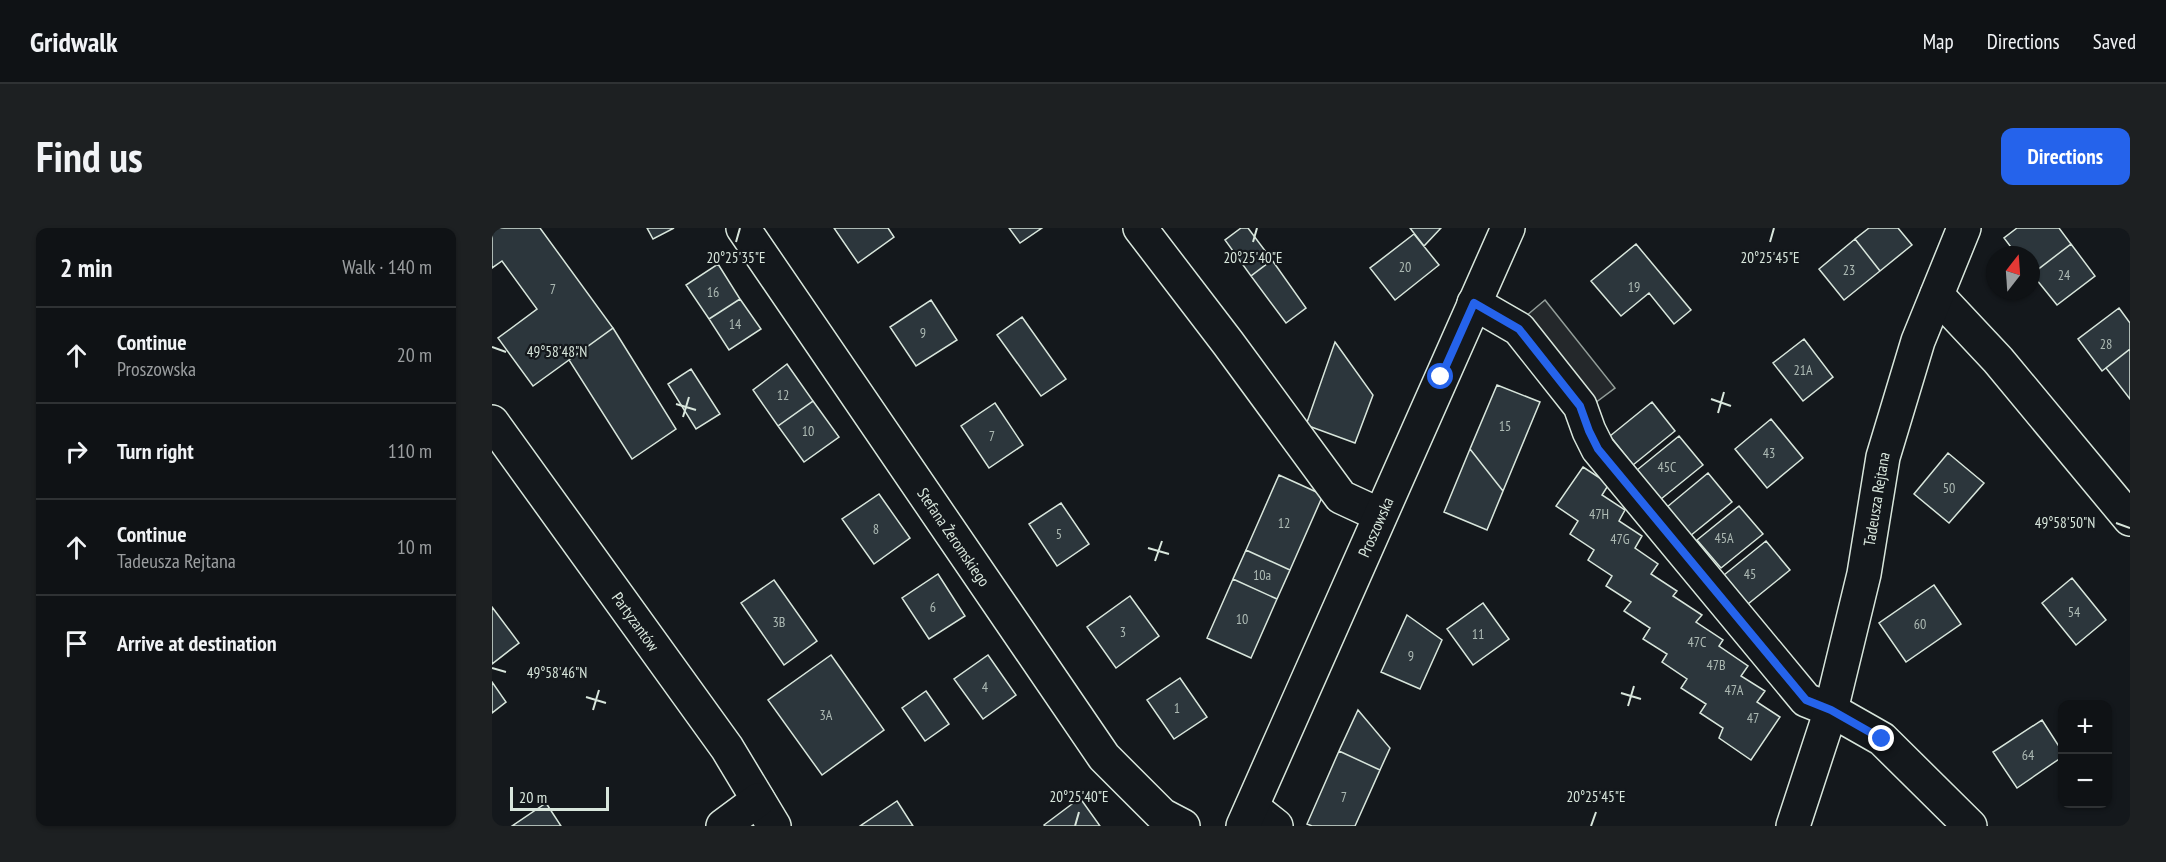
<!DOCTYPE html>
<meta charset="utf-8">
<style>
:root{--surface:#0f1215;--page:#1d2022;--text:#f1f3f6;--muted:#9b9ea0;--line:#2f3234;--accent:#2563eb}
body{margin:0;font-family:"PT Sans Narrow",sans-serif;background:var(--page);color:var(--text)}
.controls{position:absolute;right:18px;bottom:18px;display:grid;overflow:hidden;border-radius:12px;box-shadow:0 2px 4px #0004}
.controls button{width:54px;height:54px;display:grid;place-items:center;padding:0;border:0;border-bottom:2px solid var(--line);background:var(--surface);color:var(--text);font:30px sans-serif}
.compass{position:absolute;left:1494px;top:18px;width:54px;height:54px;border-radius:50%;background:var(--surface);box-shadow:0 2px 4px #0004;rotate:17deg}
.scale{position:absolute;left:18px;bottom:15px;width:99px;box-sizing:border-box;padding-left:6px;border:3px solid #d8e6dc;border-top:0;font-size:16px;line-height:21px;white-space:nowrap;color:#d8e6dc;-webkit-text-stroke:4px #14181c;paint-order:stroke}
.stop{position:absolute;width:18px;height:18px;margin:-14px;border:4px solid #2563eb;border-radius:50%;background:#fff}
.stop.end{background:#2563eb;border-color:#fff;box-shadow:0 2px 6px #0008}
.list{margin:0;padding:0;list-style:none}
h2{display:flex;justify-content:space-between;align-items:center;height:78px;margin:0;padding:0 24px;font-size:26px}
h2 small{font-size:20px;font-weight:400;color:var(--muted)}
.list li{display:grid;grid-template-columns:39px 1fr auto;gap:18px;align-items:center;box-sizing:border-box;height:96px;padding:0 24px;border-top:2px solid var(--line)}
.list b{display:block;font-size:22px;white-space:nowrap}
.list p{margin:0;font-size:20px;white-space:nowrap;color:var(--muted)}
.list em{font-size:20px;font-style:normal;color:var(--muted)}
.icon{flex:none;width:33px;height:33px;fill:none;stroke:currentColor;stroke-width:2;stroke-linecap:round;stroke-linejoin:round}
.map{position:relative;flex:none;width:1638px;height:598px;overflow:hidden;border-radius:12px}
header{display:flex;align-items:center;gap:36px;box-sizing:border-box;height:84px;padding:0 30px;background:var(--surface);border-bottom:2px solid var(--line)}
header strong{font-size:28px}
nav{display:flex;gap:33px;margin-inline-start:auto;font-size:21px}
.intro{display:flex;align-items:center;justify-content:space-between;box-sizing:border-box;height:144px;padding:0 36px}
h1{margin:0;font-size:42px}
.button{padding:15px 27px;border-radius:12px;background:var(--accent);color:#fff;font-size:21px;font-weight:700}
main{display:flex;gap:36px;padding:0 36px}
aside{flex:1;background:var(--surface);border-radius:12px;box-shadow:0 2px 4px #0004}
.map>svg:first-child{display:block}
</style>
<header>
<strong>Gridwalk</strong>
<nav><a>Map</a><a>Directions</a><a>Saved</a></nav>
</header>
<div class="intro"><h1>Find us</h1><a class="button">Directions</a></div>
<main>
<aside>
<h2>2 min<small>Walk · 140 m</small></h2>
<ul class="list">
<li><svg class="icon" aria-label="ahead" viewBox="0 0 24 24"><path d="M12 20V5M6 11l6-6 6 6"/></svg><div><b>Continue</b><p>Proszowska</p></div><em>20 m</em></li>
<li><svg class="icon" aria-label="right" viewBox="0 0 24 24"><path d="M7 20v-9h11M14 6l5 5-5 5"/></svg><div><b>Turn right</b></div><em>110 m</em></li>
<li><svg class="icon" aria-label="ahead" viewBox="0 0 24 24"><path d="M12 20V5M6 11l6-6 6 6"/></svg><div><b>Continue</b><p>Tadeusza Rejtana</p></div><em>10 m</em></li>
<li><svg class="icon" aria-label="arrive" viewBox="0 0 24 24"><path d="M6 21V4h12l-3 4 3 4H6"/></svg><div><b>Arrive at destination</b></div></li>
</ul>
</aside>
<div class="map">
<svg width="1638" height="598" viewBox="0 0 1638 598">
<rect width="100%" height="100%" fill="#14181c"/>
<path fill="#24282b" stroke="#939e99" stroke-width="1.5" d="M 1053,72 L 1123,160 L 1103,175 L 1034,88 Z"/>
<path fill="#2c363c" stroke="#d8e6dc" stroke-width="1.5" d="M 0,0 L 48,0 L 121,100 L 41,158 L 6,110 L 45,81 L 10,33 L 0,40 Z
M 155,0 L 182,0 L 161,11 Z
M 342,0 L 396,0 L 402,9 L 366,35 Z
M 517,0 L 550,0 L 528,15 Z
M 749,0 L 756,0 L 780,32 L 759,48 L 733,12 Z
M 918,0 L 949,0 L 932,18 Z
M 1377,0 L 1406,0 L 1420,17 L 1388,43 L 1363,11 Z
M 1525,0 L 1567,0 L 1579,16 L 1540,46 L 1539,27 L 1525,27 L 1512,10 Z
M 922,6 L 947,37 L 903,72 L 878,40 Z
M 1363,11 L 1388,43 L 1352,72 L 1327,41 Z
M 1144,16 L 1199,82 L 1182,96 L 1157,65 L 1129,88 L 1099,53 Z
M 1579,16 L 1603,48 L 1565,77 L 1540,46 Z
M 780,32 L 814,80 L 794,95 L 759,48 Z
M 226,36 L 248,71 L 217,91 L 194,57 Z
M 248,71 L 269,101 L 237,122 L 217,91 Z
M 439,72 L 465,112 L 424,138 L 398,99 Z
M 1627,80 L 1638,95 L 1638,121 L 1610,143 L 1586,111 Z
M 530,89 L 574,151 L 549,168 L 505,107 Z
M 121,100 L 184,201 L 140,231 L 77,132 Z
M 1312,111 L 1341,149 L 1311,173 L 1281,135 Z
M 843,114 L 881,167 L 863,215 L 814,197 Z
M 1638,121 L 1638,171 L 1614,140 Z
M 295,136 L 321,173 L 286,198 L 261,162 Z
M 199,141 L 228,186 L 204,201 L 176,156 Z
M 1005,157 L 1048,174 L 1011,263 L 978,221 Z
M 321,173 L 347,209 L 312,234 L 286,198 Z
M 1160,174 L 1183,203 L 1141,237 L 1118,208 Z
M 503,175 L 531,217 L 497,240 L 469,198 Z
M 1279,191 L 1311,230 L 1275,260 L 1243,221 Z
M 1187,208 L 1211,237 L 1169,271 L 1145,242 Z
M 978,221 L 1011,263 L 995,302 L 952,284 Z
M 1456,225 L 1492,255 L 1457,295 L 1422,266 Z
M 1091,239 L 1117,256 L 1110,267 L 1133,282 L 1127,293 L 1150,308 L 1143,320 L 1166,336 L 1159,346 L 1185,363 L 1181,368 L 1210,387 L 1204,394 L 1231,412 L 1227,418 L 1256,438 L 1249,448 L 1273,463 L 1265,474 L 1288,489 L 1259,532 L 1227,510 L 1231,500 L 1208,485 L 1214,476 L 1189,460 L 1195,451 L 1170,434 L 1175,426 L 1151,411 L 1158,400 L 1132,383 L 1139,374 L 1114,358 L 1120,348 L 1096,332 L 1102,322 L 1078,306 L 1086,293 L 1064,278 Z
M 1216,245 L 1240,274 L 1198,308 L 1175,279 Z
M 787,247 L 831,267 L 798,342 L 754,322 Z
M 387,266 L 418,310 L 382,336 L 350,291 Z
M 569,275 L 597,316 L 565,338 L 537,296 Z
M 1247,278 L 1271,306 L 1229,340 L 1205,312 Z
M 1274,313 L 1298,342 L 1256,376 L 1232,347 Z
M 754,322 L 798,342 L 785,371 L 741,351 Z
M 446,346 L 473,388 L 437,411 L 410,370 Z
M 1580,350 L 1614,392 L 1584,417 L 1550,375 Z
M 741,351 L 785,371 L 759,430 L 715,410 Z
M 282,352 L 325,413 L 292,437 L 249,375 Z
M 1442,357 L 1469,396 L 1414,434 L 1387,395 Z
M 638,368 L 667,408 L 624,440 L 595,399 Z
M 991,375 L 1017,411 L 981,437 L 955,401 Z
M 0,379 L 27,415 L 0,436 Z
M 915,387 L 950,412 L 928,461 L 889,444 Z
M 339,427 L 392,502 L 330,547 L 276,472 Z
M 496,427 L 524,467 L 491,491 L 462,451 Z
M 688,450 L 715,489 L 682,511 L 655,472 Z
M 0,454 L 14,474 L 0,485 Z
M 434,463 L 457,496 L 433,513 L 410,480 Z
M 866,482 L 898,520 L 888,542 L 847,523 Z
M 1550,492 L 1570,523 L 1570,529 L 1525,560 L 1501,524 Z
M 847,523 L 888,542 L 863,598 L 820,598 L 815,596 Z
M 588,570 L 608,598 L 553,598 L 552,597 Z
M 405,573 L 421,598 L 368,598 Z
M 54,575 L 69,598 L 20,598 Z"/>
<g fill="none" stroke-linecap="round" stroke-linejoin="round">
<defs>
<g id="minor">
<path id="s1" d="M 251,0 L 612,529 L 670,587 L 691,598"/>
<path d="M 648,0 L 736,115 L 849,269 L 888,287"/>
<path d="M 1445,67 L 1506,132 L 1638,291"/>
<path d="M 982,75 L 1027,101 L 1088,178 L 1097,203 L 1106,221 L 1314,472 L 1339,482 L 1390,511 L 1478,598"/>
<path id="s2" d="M 0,194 L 235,520 L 282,598"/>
<path d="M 760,579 L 784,598"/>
<path d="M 231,598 L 266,572"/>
<path id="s3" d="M 1301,598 L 1339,482 L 1372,346 L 1391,229 L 1426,113 L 1472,0"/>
</g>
<g id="major">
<path id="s4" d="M 751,598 L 1016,0"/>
</g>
</defs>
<use href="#minor" stroke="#d8e6dc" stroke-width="36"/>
<use href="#major" stroke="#d8e6dc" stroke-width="36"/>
<use href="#minor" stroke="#14181c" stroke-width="33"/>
<use href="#major" stroke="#14181c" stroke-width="33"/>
</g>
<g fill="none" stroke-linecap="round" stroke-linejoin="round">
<path stroke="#2563eb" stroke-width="8" d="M 949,149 L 982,75 L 1027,101 L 1088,178 L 1097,203 L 1106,221 L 1314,472 L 1339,482 L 1390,511"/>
</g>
<path fill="none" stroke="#d8e6dc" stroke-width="2" d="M 244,14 L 248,0M 761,14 L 765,0M 1278,14 L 1282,0M 0,119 L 14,124M 1219,171 L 1239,178M 184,176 L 204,182M 1226,185 L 1232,164M 191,189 L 197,169M 1624,295 L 1638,300M 656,320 L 677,326M 663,333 L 670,313M 0,440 L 14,444M 1129,465 L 1149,471M 94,469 L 114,475M 1136,478 L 1142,458M 101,482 L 107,462M 583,598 L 587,584M 1099,598 L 1104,584"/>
<g text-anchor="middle" stroke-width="4.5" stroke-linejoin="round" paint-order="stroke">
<g font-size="14" fill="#adbab4">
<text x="913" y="44">20</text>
<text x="1357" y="47">23</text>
<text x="1572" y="52">24</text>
<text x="1142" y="64">19</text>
<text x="61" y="66">7</text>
<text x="221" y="69">16</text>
<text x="243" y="101">14</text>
<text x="431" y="110">9</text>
<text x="1614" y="121">28</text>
<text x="1311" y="147">21A</text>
<text x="291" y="172">12</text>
<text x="1013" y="203">15</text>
<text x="316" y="208">10</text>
<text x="500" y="213">7</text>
<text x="1277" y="230">43</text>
<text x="1175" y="244">45C</text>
<text x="1457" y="265">50</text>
<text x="1107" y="291">47H</text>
<text x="792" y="300">12</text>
<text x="384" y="306">8</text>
<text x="567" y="311">5</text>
<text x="1232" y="315">45A</text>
<text x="1128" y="316">47G</text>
<text x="1258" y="351">45</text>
<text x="770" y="352">10a</text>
<text x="441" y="384">6</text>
<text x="1582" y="389">54</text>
<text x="750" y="396">10</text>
<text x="287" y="399">3B</text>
<text x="1428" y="401">60</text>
<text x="631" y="409">3</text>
<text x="986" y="411">11</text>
<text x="1205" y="419">47C</text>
<text x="919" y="433">9</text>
<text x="1224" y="442">47B</text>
<text x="493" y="464">4</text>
<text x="1242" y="467">47A</text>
<text x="685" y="485">1</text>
<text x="334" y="492">3A</text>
<text x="1261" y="495">47</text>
<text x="1536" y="532">64</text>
<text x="852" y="574">7</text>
</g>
<g font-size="16" fill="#d8e6dc" stroke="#14181c">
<text dy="6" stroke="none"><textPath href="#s3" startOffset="338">Tadeusza Rejtana</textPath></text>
<text dy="6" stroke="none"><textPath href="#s4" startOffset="327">Proszowska</textPath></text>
<text dy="6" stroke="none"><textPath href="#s1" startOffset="374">Stefana Żeromskiego</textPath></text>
<text dy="6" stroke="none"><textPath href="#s2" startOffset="246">Partyzantów</textPath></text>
</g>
</g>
<g font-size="15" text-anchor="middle" fill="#d8e6dc" stroke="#14181c" stroke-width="4.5" stroke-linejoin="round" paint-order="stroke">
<text x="244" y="35">20°25'35"E</text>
<text x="761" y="35">20°25'40"E</text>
<text x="1278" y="35">20°25'45"E</text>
<text x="65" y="129">49°58'48"N</text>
<text x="1573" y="300">49°58'50"N</text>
<text x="65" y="450">49°58'46"N</text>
<text x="587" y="574">20°25'40"E</text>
<text x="1104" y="574">20°25'45"E</text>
</g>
</svg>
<div class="controls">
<button>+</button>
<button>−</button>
</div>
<svg class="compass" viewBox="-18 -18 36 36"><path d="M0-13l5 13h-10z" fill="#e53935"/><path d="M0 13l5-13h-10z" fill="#9b9ea0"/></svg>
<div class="scale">20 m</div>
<div class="stop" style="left:949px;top:149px"></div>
<div class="stop end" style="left:1390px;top:511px"></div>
</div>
</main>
